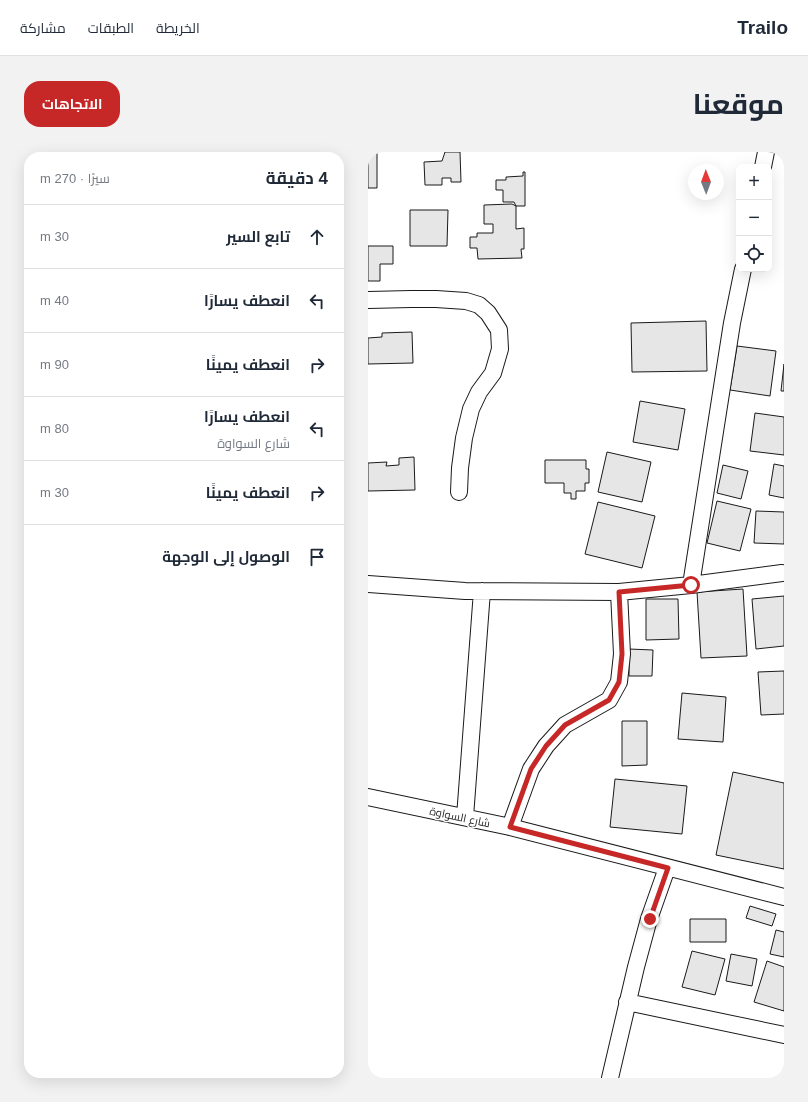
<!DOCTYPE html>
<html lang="ar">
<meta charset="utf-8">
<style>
:root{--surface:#fff;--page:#f2f2f3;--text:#1f2937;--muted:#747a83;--line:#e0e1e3;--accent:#c62828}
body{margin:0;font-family:Helvetica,Cairo,sans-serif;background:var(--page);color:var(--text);direction:rtl}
.controls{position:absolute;right:12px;top:12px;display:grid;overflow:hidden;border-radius:8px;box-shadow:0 4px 16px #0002}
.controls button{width:36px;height:36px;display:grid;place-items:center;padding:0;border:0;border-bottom:1px solid var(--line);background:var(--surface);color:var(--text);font:20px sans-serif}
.compass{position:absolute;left:320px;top:12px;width:36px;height:36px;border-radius:50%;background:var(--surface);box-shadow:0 4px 16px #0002;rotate:359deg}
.stop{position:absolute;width:12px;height:12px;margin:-9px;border:3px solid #c62828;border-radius:50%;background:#fff}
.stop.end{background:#c62828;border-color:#fff;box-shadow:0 1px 4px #0008}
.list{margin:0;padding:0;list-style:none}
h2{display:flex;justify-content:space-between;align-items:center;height:52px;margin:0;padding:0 16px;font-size:17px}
h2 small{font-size:13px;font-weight:400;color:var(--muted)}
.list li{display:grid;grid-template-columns:26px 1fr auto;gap:12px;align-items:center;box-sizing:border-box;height:64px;padding:0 16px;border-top:1px solid var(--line)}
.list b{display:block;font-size:15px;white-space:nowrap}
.list p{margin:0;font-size:13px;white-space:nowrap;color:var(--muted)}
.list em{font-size:13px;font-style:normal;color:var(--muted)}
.icon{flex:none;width:22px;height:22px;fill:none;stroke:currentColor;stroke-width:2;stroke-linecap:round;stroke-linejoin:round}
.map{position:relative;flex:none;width:416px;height:926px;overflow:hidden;direction:ltr;border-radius:16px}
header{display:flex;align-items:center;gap:24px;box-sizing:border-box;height:56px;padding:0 20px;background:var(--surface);border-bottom:1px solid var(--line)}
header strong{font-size:19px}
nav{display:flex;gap:22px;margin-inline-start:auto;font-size:14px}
.intro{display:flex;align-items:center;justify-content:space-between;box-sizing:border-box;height:96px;padding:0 24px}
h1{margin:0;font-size:28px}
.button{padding:10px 18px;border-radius:16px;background:var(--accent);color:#fff;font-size:14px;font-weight:700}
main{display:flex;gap:24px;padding:0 24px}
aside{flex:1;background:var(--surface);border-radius:16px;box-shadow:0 4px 16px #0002}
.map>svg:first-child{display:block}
</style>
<header>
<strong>Trailo</strong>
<nav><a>الخريطة</a><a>الطبقات</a><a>مشاركة</a></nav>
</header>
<div class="intro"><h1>موقعنا</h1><a class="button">الاتجاهات</a></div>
<main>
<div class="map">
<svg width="416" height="926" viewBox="0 0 416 926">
<rect width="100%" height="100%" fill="#fff"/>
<path fill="#e6e6e6" stroke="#1a1a1a" d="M 0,0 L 9,0 L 9,36 L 0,36 Z
M 77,0 L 92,0 L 93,30 L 83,30 L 83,26 L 74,26 L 74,33 L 57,33 L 56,10 L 74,9 Z
M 155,20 L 157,20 L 157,54 L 148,54 L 146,50 L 135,50 L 135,38 L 128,38 L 128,28 L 138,28 L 138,25 L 155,24 Z
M 144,52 L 148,54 L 148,77 L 156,76 L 156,97 L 153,97 L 154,106 L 110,107 L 109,96 L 102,96 L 102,85 L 109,85 L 109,81 L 125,81 L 125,72 L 116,72 L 116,53 Z
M 42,58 L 80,58 L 79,94 L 42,94 Z
M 0,94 L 25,94 L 25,112 L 12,112 L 12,129 L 0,129 Z
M 338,169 L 339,219 L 264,220 L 263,171 Z
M 44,180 L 45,211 L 0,212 L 0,186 L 14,185 L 14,181 Z
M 369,194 L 408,199 L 402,244 L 362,238 Z
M 416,212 L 416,239 L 413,239 Z
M 272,249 L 317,257 L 310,298 L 265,290 Z
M 387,261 L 416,265 L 416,303 L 382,299 Z
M 239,300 L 283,310 L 274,350 L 230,340 Z
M 46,305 L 47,338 L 0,339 L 0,311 L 19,310 L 18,314 L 31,313 L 31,306 Z
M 177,308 L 218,308 L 218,317 L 221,317 L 221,331 L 217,331 L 217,339 L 208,339 L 208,347 L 203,347 L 203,341 L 196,341 L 196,331 L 177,331 Z
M 406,312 L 416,314 L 416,346 L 401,343 Z
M 355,313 L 380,319 L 373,347 L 349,341 Z
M 349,349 L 383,357 L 372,399 L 339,391 Z
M 230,350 L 287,364 L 274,416 L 217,402 Z
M 388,359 L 416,360 L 416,392 L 386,391 Z
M 375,437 L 379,504 L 333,506 L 329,440 Z
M 416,444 L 416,494 L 388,497 L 384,447 Z
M 278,447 L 310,447 L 311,487 L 278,488 Z
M 261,497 L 285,498 L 284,524 L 261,524 Z
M 416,519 L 416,562 L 393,563 L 390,520 Z
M 314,541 L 358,545 L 355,590 L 310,587 Z
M 254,569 L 279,569 L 279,613 L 254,614 Z
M 365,620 L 416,631 L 416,717 L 348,703 Z
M 247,627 L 319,634 L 314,682 L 242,675 Z
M 382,754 L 408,762 L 404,774 L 378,766 Z
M 322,767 L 358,767 L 358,790 L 322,790 Z
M 408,778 L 416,780 L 416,805 L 402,802 Z
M 324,799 L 357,807 L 347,843 L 314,835 Z
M 363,802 L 389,807 L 384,834 L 358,829 Z
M 399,809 L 416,815 L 416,859 L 386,850 Z"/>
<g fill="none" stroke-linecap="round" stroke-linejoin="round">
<defs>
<path id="minor" d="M 395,15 L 398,0
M 0,148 L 43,147 L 68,147 L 98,149 L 111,153 L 120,161 L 131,178 L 132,197 L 125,221 L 111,240 L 103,257 L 96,286 L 92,316 L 91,340
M 0,432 L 97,439 L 251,440 L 323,433 L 414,421
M 323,433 L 364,171 L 375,117
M 0,645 L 142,675 L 416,745
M 97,665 L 114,439
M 142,675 L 163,617 L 178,594 L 197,573 L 241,548 L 251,530 L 254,502 L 251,440
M 259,850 L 416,883
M 242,926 L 268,815 L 281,767 L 299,716"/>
</defs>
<use href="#minor" stroke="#1a1a1a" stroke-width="18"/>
<use href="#minor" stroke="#fff" stroke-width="16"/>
</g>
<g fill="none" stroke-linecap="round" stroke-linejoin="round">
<path stroke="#c62828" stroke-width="5" d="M 282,767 L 300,716 L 142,675 L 163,617 L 178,594 L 197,573 L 241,548 L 251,530 L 254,502 L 251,440 L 323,433"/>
</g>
<g text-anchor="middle" stroke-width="3" stroke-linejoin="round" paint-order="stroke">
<g font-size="11" fill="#1a1a1a" stroke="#fff">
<text transform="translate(92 665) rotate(12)" y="4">شارع السواوة</text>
</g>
</g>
</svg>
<div class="controls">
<button>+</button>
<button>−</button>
<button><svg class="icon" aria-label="locate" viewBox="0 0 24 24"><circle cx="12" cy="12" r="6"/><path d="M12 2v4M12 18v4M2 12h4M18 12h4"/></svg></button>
</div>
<svg class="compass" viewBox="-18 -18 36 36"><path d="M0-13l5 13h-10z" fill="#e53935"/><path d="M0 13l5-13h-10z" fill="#747a83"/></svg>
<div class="stop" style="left:323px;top:433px"></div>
<div class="stop end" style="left:282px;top:767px"></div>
</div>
<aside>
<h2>4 دقيقة<small>سيرًا · 270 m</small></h2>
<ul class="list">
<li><svg class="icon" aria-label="ahead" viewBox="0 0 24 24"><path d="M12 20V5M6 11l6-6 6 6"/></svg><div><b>تابع السير</b></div><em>30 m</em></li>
<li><svg class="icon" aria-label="left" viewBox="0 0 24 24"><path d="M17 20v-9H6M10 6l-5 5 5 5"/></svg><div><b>انعطف يسارًا</b></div><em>40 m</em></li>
<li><svg class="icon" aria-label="right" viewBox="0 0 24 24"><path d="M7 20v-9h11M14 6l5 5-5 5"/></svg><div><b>انعطف يمينًا</b></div><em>90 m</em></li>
<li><svg class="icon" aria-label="left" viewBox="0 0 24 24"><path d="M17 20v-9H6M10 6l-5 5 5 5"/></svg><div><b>انعطف يسارًا</b><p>شارع السواوة</p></div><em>80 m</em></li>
<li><svg class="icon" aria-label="right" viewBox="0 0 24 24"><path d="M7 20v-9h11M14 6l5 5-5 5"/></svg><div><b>انعطف يمينًا</b></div><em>30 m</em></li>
<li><svg class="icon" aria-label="arrive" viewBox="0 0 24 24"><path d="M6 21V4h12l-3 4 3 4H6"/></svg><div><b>الوصول إلى الوجهة</b></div></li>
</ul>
</aside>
</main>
